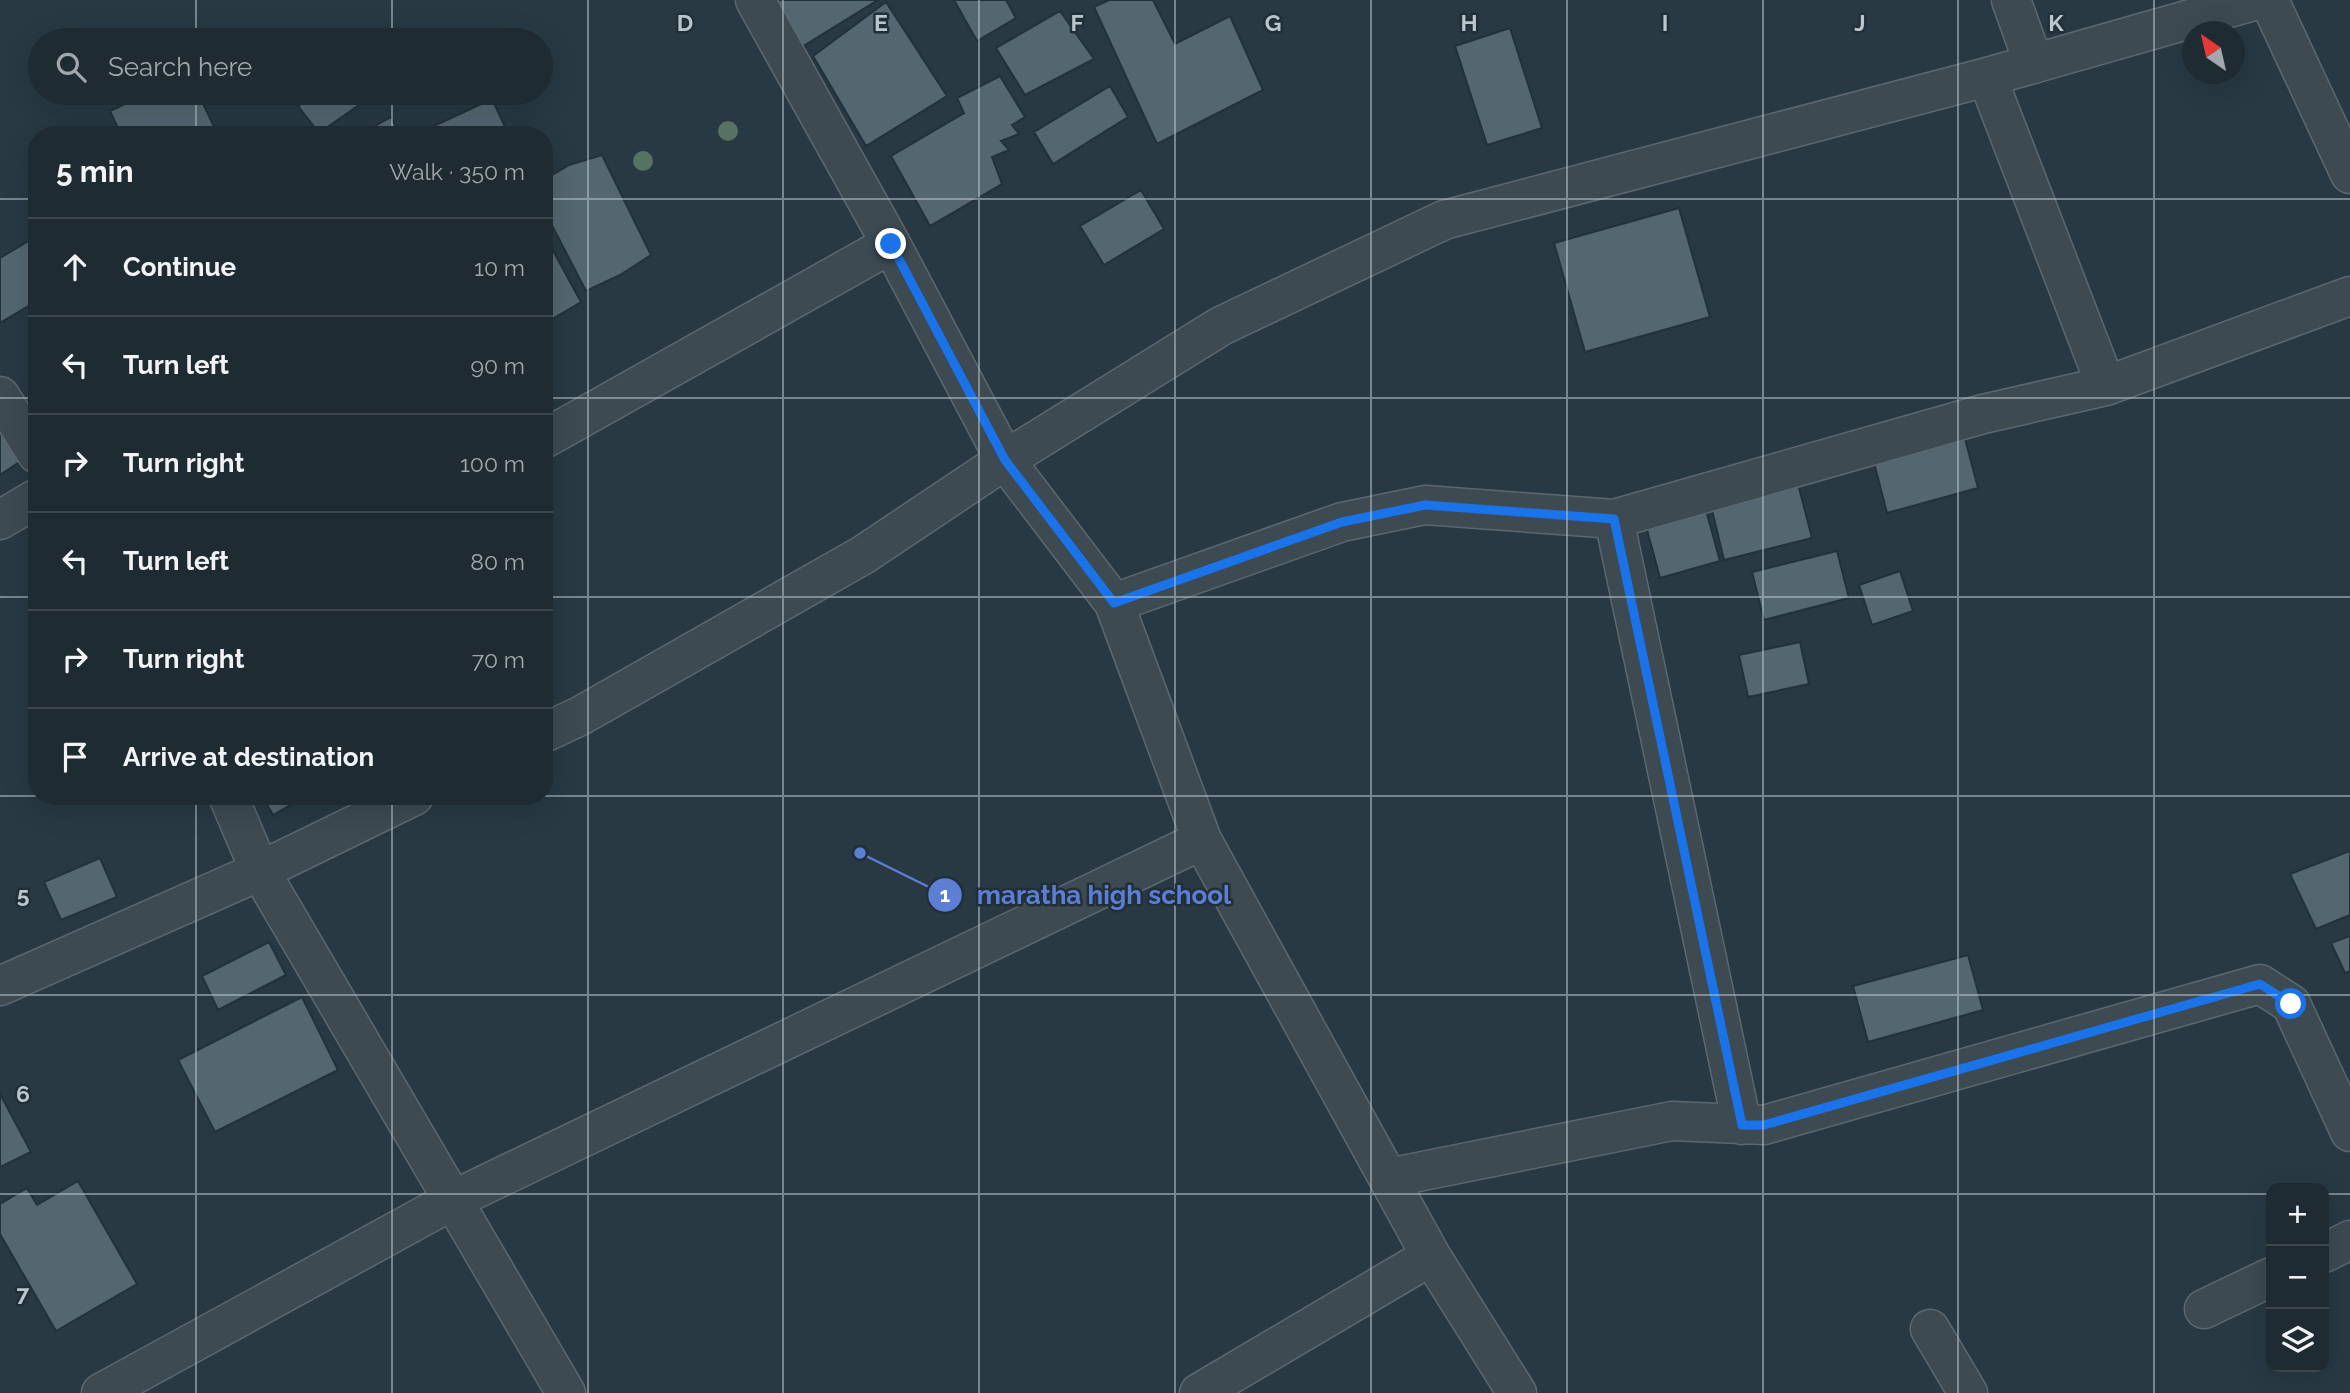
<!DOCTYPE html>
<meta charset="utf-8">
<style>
:root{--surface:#1e2b32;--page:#26333a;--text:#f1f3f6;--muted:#a1a7ac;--line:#3c474d}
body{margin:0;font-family:Raleway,sans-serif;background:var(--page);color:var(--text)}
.controls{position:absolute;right:21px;bottom:21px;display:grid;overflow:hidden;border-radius:14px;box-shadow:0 7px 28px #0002}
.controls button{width:63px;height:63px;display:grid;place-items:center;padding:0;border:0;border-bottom:2px solid var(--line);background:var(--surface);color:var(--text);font:35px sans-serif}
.compass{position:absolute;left:2182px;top:21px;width:63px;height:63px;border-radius:50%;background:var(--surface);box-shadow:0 7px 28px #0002;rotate:326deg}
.stop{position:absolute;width:21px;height:21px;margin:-16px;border:5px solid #1a73e8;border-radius:50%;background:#fff}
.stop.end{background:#1a73e8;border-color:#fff;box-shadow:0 2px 7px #0008}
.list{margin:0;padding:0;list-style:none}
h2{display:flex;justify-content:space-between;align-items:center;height:91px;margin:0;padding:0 28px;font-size:30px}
h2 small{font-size:23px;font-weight:400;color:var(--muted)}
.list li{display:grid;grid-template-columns:46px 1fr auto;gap:21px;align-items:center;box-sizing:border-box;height:98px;padding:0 28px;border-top:2px solid var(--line)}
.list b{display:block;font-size:26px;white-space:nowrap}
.list em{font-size:23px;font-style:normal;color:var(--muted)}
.icon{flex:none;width:38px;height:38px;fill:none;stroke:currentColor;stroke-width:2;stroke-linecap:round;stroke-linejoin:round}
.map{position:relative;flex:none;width:2350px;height:1393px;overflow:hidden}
.search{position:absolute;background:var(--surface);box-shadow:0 7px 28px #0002;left:28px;top:28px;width:525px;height:77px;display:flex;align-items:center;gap:18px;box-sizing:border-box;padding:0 24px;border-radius:38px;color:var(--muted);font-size:26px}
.panel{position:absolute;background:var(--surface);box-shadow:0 7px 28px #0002;left:28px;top:126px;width:525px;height:679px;border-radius:28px}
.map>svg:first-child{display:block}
</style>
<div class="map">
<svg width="2350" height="1393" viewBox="0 0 2350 1393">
<rect width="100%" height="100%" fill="#283943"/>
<path fill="#546670" stroke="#23313a" stroke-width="2" d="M 774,0 L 878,0 L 800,48 Z
M 954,0 L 1006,0 L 1016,18 L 977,41 Z
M 1109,0 L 1153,0 L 1175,44 L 1230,16 L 1263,90 L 1157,144 L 1094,7 Z
M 886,2 L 947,96 L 866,146 L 813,56 Z
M 1060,11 L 1094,59 L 1025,95 L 996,48 Z
M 1510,28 L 1542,128 L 1487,145 L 1455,46 Z
M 1000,76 L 1025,117 L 1012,125 L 1019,134 L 1001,141 L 1009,150 L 992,157 L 1002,184 L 930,226 L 891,156 L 964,113 L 957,98 Z
M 1110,86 L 1128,117 L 1053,164 L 1034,132 Z
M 148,93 L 198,93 L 218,135 L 121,135 L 110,111 Z
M 319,93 L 376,93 L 319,133 L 298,106 Z
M 492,99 L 509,135 L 425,135 L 423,131 Z
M 391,117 L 400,135 L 359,135 Z
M 602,155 L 651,255 L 620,275 L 586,291 L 544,210 L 544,180 L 569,165 Z
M 1141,190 L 1164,229 L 1104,265 L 1080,226 Z
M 1679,208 L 1710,317 L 1585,352 L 1554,243 Z
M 544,234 L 581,302 L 544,324 Z
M 37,236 L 37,301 L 0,323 L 0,258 Z
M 0,429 L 21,461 L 0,475 Z
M 1963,431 L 1978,488 L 1887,513 L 1872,455 Z
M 1797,480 L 1812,538 L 1724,560 L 1711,506 Z
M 1706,510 L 1720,561 L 1660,578 L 1646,526 Z
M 1837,551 L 1849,598 L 1764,620 L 1752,572 Z
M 1900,571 L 1913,611 L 1872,625 L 1859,585 Z
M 1800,642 L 1809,684 L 1748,697 L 1739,655 Z
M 262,796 L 306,796 L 273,815 Z
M 2350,851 L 2350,915 L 2316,929 L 2290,874 Z
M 100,858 L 117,897 L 61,920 L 44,882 Z
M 2350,936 L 2350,971 L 2345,973 L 2331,943 Z
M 269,942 L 286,975 L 218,1010 L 202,976 Z
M 1968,955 L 1983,1010 L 1868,1042 L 1853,986 Z
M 302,997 L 338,1070 L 215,1132 L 178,1060 Z
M 0,1094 L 31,1152 L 0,1167 Z
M 78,1181 L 137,1284 L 56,1331 L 0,1234 L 0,1204 L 27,1188 L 37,1205 Z"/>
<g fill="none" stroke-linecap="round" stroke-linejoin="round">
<defs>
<path id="minor" d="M 755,0 L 891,244 L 1005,460 L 1114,603 L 1202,840 L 1431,1256 L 1517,1393
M 2011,0 L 2034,64
M 2269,0 L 2350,174
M 1987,77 L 2106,386
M 0,396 L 37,454
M 544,439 L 891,244
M 1614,519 L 1742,1125
M 0,520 L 37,498
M 1114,603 L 1342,522 L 1425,505 L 1614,519 L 1983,414 L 2106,386 L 2350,296
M 544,733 L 580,716 L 863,555 L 1005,460 L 1221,326 L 1444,220 L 1987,77 L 2257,0
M 228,796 L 260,871 L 566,1393
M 0,986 L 260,871 L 414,796
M 1388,1178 L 1672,1121 L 1764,1125 L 2260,984 L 2291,1004 L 2350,1132
M 2324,1253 L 2350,1240
M 2204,1309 L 2271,1277
M 1930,1329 L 1968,1393
M 101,1393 L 453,1200 L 1202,840
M 1199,1393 L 1431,1256"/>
</defs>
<use href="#minor" stroke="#5b6870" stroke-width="41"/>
<use href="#minor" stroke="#3d4a52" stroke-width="38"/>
</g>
<g fill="#557262">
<circle cx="728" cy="131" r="10"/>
<circle cx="643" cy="161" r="10"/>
</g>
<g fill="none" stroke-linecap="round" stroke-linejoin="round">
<path stroke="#1a73e8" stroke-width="9" d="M 891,244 L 1005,460 L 1114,603 L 1342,522 L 1425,505 L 1614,519 L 1742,1125 L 1764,1125 L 2260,984 L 2291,1004"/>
</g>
<path fill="none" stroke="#bac5cc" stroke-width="2" stroke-opacity="0.55" d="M 196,0 L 196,40M 392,0 L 392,40M 588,0 L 588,1393M 783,0 L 783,1393M 979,0 L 979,1393M 1175,0 L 1175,1393M 1371,0 L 1371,1393M 1567,0 L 1567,1393M 1763,0 L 1763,1393M 1958,0 L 1958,1393M 2154,0 L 2154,1393M 196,93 L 196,135M 392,93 L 392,135M 0,199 L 37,199M 544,199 L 2350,199M 0,398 L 37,398M 544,398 L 2350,398M 0,597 L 37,597M 544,597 L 2350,597M 0,796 L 37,796M 196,796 L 196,1393M 392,796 L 392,1393M 544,796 L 2350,796M 0,995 L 2350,995M 0,1194 L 2271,1194M 2324,1194 L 2350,1194"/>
<g font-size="23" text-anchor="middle" font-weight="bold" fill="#bac5cc" stroke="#212f38" stroke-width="5" stroke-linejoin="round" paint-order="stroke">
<text x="685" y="31">D</text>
<text x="881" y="31">E</text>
<text x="1077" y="31">F</text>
<text x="1273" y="31">G</text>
<text x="1469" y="31">H</text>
<text x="1665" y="31">I</text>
<text x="1860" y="31">J</text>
<text x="2056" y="31">K</text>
<text x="23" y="903">5</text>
<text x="23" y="1102">6</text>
<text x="23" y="1301">7</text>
</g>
<path fill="none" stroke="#5c7ed3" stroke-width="2.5" d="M860 853L945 895"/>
<g fill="#5c7ed3" stroke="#212f38" stroke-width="2.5">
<circle cx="860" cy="853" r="7"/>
<circle cx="945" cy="895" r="18"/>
</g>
<g font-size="21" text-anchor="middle" font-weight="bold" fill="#fff">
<text x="945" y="902">1</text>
</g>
<g font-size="26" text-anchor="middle" font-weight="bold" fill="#5c7ed3" stroke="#212f38" stroke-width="5" stroke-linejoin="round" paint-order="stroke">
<text x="1104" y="904">maratha high school</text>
</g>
</svg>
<div class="controls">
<button>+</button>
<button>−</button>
<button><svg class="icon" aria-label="layers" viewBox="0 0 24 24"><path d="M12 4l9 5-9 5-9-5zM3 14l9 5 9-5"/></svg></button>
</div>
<svg class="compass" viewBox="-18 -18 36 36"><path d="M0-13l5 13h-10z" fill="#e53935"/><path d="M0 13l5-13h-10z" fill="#a1a7ac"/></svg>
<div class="stop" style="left:2291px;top:1004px"></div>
<div class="stop end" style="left:891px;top:244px"></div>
<div class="search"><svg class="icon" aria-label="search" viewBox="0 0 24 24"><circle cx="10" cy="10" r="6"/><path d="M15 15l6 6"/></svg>Search here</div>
<section class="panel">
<h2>5 min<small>Walk · 350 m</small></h2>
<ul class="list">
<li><svg class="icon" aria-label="ahead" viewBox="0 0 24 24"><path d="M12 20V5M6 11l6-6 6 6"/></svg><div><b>Continue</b></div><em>10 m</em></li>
<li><svg class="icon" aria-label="left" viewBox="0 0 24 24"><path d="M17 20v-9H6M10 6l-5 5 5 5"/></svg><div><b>Turn left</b></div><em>90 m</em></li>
<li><svg class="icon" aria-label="right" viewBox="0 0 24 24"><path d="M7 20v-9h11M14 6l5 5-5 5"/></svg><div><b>Turn right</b></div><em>100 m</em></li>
<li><svg class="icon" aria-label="left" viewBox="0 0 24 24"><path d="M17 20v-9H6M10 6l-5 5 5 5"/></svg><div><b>Turn left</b></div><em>80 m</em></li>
<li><svg class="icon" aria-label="right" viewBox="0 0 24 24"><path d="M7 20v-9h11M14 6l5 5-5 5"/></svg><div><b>Turn right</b></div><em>70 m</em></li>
<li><svg class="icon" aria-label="arrive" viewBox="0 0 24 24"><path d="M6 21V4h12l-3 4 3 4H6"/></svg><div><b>Arrive at destination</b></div></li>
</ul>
</section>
</div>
